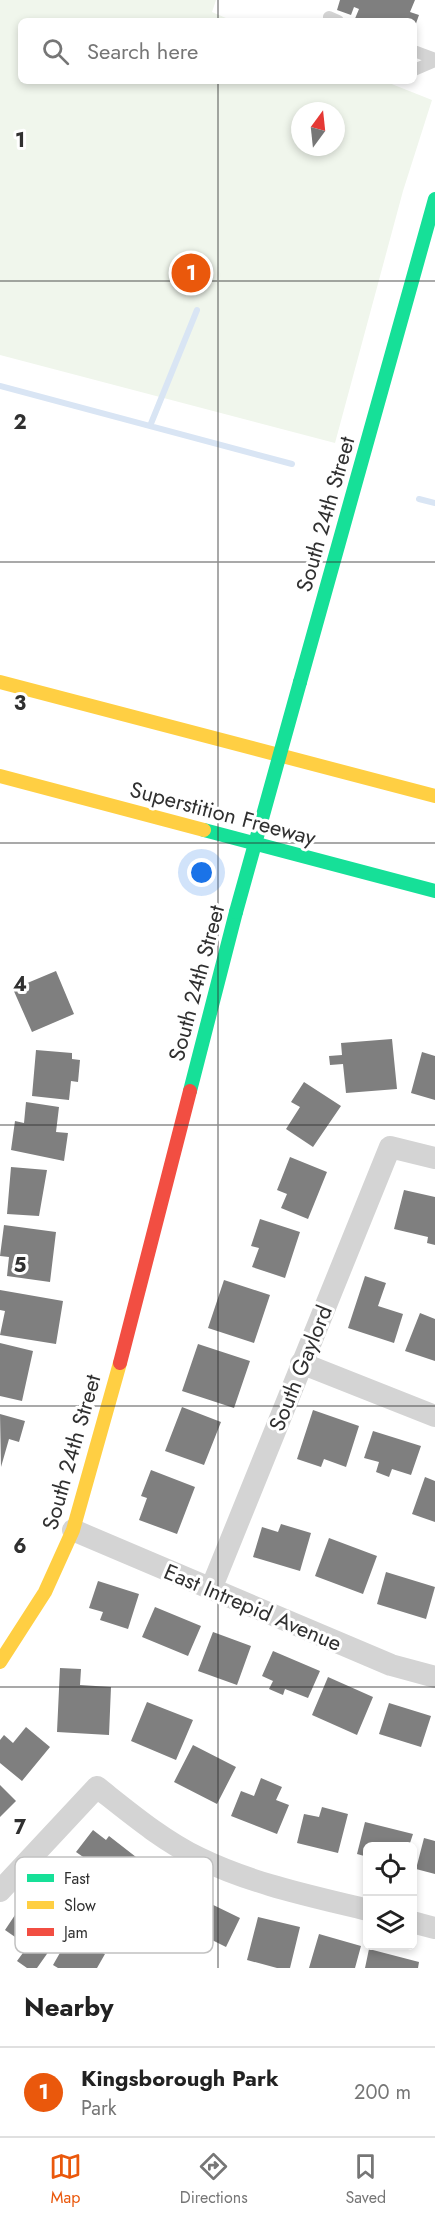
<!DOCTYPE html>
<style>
:root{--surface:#fff;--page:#f6f6f6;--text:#222;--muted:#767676;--line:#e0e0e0;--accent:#ea580c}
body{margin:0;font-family:Jost,sans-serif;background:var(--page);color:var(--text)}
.controls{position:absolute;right:18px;bottom:18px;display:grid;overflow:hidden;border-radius:9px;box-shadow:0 3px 9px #0003}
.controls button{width:54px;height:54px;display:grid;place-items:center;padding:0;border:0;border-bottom:2px solid var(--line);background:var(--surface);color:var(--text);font:30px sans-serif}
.compass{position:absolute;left:291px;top:102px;width:54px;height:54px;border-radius:50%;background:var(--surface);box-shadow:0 3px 9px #0003;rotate:15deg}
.you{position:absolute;left:202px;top:873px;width:21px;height:21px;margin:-15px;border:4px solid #fff;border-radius:50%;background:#1a73e8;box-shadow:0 0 0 9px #1a73e833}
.badge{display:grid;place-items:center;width:39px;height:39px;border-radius:50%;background:var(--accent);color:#fff;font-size:20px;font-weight:700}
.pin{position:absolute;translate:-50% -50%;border:3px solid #fff;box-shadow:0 2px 6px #0006}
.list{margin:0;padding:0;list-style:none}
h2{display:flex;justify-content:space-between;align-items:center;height:78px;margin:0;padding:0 24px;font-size:26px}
h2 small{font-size:20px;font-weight:400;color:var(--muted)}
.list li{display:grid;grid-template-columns:39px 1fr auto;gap:18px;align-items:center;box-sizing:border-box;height:90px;padding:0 24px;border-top:2px solid var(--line)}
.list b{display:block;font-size:22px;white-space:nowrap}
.list p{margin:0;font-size:20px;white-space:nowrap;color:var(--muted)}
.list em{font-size:20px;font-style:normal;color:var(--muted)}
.icon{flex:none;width:33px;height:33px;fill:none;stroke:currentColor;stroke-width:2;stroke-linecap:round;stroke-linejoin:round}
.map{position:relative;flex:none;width:435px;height:1968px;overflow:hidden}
.search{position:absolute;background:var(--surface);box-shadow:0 3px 9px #0003;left:18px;right:18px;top:18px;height:66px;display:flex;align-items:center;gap:15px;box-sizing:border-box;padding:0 21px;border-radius:9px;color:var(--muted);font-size:22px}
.sheet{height:168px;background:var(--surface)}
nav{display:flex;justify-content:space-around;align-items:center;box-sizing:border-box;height:84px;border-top:2px solid var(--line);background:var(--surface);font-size:16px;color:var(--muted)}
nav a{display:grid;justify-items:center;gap:3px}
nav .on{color:var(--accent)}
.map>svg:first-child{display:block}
</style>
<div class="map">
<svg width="435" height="1968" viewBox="0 0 435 1968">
<rect width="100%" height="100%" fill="#fff"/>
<path fill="#f0f6ec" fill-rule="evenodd" d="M 0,0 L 216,0 L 212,12 L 233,21 L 21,21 L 21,81 L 384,81 L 432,100 L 403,191 L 335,443 L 0,355 ZM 300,111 L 336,111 L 336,147 L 300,147 Z"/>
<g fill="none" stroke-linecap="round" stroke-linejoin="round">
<path stroke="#d9e5f4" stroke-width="6" d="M 0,386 L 292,464
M 150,426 L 197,310
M 419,499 L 435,503"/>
</g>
<path fill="#7f7f7f" d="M 340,0 L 415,0 L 410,12 L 419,15 L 414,29 L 414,21 L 354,21 L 359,9 L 354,7 L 351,15 L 337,10 Z
M 56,971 L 74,1014 L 32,1032 L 13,989 Z
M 392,1039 L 397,1089 L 346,1093 L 343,1064 L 330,1065 L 329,1056 L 342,1055 L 341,1043 Z
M 36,1050 L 72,1053 L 72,1059 L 80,1060 L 78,1082 L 71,1081 L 69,1100 L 32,1096 Z
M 422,1052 L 435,1056 L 435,1100 L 411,1093 Z
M 304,1082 L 341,1106 L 313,1147 L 286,1129 L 300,1107 L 291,1102 Z
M 26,1102 L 59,1107 L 56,1132 L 68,1133 L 64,1161 L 11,1150 L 15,1121 L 24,1123 Z
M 290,1157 L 327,1172 L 308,1219 L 281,1208 L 287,1194 L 277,1190 Z
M 11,1167 L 47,1170 L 39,1216 L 7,1214 Z
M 404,1190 L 435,1197 L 435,1245 L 427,1243 L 428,1237 L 394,1229 Z
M 260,1219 L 300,1232 L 285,1278 L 252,1267 L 259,1248 L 251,1246 Z
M 4,1225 L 56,1232 L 50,1282 L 7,1276 L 9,1257 L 0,1256 Z
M 365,1276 L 386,1283 L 378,1306 L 403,1314 L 394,1343 L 348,1328 Z
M 224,1280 L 270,1295 L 254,1343 L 208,1328 Z
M 0,1290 L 63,1301 L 56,1344 L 0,1335 L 5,1311 L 0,1310 Z
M 420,1313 L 435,1319 L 435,1361 L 405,1351 Z
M 0,1343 L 33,1351 L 22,1401 L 0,1396 Z
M 198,1344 L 250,1361 L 234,1408 L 182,1391 Z
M 182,1407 L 221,1422 L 204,1465 L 165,1451 Z
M 313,1410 L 359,1426 L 346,1467 L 324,1459 L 321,1467 L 297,1459 Z
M 0,1414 L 25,1421 L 19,1442 L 9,1439 L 1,1467 Z
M 373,1431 L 421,1446 L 411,1475 L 392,1469 L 389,1477 L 376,1472 L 379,1462 L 364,1458 Z
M 151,1470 L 195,1487 L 177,1534 L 139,1520 L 147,1498 L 141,1496 Z
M 425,1477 L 435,1481 L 435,1522 L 412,1514 Z
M 281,1524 L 311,1533 L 300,1571 L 253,1557 L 262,1527 L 278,1532 Z
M 329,1538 L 377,1556 L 363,1594 L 315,1576 Z
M 386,1572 L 435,1587 L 426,1619 L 377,1604 Z
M 98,1581 L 139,1594 L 128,1629 L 100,1620 L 103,1612 L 89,1608 Z
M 155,1607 L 201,1626 L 188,1656 L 142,1637 Z
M 213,1632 L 251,1646 L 237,1685 L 198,1671 Z
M 273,1651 L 320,1671 L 308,1698 L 285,1689 L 283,1695 L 269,1689 L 273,1681 L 262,1676 Z
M 60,1668 L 81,1669 L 80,1685 L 111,1687 L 109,1735 L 57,1732 Z
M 328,1677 L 373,1697 L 357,1735 L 312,1715 Z
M 147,1702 L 193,1720 L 176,1760 L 131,1741 Z
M 389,1703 L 431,1716 L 421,1747 L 379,1734 Z
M 26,1727 L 50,1747 L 22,1781 L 0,1763 L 0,1740 L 4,1735 L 13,1743 Z
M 193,1745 L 236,1767 L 217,1804 L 174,1782 Z
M 261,1778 L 282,1787 L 276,1800 L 289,1805 L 277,1834 L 231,1816 L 241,1791 L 254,1796 Z
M 0,1785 L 16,1801 L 0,1817 Z
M 322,1807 L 348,1814 L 338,1853 L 297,1843 L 304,1814 L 319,1817 Z
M 365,1822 L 413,1834 L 409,1846 L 368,1846 L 368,1857 L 357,1854 Z
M 93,1830 L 106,1840 L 109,1836 L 136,1857 L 111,1890 L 83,1869 L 89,1861 L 76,1852 Z
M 424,1838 L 435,1841 L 435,1874 L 416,1869 Z
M 203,1900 L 240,1918 L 226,1947 L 208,1938 L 203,1948 L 184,1939 Z
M 21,1906 L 61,1934 L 37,1968 L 27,1968 L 17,1961 L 28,1946 L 5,1930 Z
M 258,1917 L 300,1927 L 290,1968 L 277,1968 L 247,1960 Z
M 319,1934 L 361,1946 L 355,1968 L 309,1968 Z
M 69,1937 L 105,1954 L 97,1968 L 58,1968 L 53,1965 Z
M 369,1949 L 419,1962 L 418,1968 L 365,1968 Z"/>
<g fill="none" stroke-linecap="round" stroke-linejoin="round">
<path stroke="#d4d4d4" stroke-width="12" d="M 329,17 L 338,21
M 414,51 L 435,59
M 414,70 L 435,61"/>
<path stroke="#d4d4d4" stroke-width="22" d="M 301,1363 L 435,1416
M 73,1530 L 391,1665 L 435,1677
M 211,1589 L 390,1147 L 435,1158
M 0,1891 L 97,1787 C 130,1813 162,1840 199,1858 C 252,1884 311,1896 368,1910
M 412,1922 L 435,1928"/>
<path stroke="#16e098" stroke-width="14" d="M 300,682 L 435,199
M 204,830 L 435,891
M 190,1091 L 236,912"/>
<path stroke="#ffcf43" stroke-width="14" d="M 0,682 L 435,796
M 0,776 L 204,830
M 0,1662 L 45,1592 L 73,1530 L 120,1363"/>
<path stroke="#f24e42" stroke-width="14" d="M 120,1363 L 190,1091"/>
<path stroke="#16e098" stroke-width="14" d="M 236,912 L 300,682"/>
</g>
<path fill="none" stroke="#303030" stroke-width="1.5" stroke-opacity="0.55" d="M 218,0 L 218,21M 218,81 L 218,1968M 0,281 L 435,281M 0,562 L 435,562M 0,843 L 435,843M 0,1125 L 435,1125M 0,1406 L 435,1406M 0,1687 L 435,1687"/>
<g text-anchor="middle" stroke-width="6" stroke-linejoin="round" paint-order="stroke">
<g font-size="22" fill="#303030" stroke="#fff">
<text transform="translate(325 514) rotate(-74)" y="8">South 24th Street</text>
<text transform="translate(223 813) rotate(15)" y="8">Superstition Freeway</text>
<text transform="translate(196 983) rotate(-75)" y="8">South 24th Street</text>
<text transform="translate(300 1368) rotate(-68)" y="8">South Gaylord</text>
<text transform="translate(71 1452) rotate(-74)" y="8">South 24th Street</text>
<text transform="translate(253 1607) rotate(23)" y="8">East Intrepid Avenue</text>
</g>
</g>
<rect x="15" y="1857" width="198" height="96" rx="9" fill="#fff" stroke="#c1c1c1" stroke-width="1.5"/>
<rect x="27" y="1874" width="27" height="8" fill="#16e098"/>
<rect x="27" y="1901" width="27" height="8" fill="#ffcf43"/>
<rect x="27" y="1928" width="27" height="8" fill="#f24e42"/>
<g font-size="16" fill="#303030">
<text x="64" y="1884">Fast</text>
<text x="64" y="1911">Slow</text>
<text x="64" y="1938">Jam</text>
</g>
<g font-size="20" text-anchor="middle" font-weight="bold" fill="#303030" stroke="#fff" stroke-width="6" stroke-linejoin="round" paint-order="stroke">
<text x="20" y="147">1</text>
<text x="20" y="429">2</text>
<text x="20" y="710">3</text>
<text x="20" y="991">4</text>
<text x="20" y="1272">5</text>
<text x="20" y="1553">6</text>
<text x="20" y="1834">7</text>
</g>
</svg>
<div class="controls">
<button><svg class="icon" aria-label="locate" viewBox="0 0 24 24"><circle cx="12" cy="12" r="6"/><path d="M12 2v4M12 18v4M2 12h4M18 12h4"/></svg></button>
<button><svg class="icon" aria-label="layers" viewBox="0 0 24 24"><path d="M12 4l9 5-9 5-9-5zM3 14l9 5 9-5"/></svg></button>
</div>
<svg class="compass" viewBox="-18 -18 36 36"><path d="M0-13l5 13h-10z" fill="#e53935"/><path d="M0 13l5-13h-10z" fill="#767676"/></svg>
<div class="you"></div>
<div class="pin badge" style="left:191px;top:273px">1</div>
<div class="search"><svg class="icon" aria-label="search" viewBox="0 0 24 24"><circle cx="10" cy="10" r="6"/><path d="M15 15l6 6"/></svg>Search here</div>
</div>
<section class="sheet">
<h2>Nearby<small></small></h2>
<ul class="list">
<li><span class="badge">1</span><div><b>Kingsborough Park</b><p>Park</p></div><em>200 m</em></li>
</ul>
</section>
<nav>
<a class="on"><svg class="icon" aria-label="map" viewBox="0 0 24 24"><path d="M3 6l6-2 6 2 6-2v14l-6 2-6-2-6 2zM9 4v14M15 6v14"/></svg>Map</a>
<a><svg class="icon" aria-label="directions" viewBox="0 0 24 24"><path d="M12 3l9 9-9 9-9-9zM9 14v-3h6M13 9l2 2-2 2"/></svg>Directions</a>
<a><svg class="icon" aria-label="saved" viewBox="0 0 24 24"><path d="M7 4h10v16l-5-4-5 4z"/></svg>Saved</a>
</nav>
